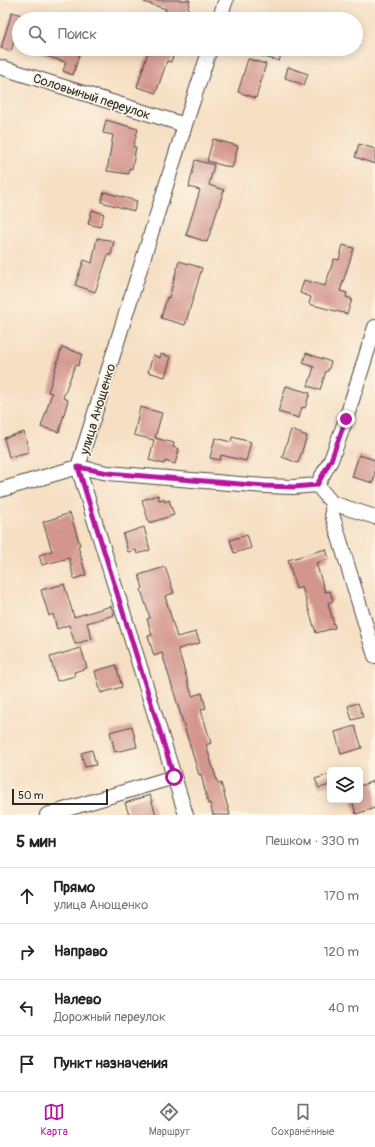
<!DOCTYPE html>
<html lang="ru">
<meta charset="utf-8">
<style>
:root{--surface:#fff;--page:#f6f6f6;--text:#222;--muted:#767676;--line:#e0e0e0;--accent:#b5179e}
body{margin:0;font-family:Pangolin,sans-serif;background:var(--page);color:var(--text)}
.controls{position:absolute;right:12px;bottom:12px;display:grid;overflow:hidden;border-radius:6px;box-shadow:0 2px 10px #0003}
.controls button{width:36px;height:36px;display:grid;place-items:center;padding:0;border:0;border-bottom:1px solid var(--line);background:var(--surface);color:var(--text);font:20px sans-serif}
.scale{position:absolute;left:12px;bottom:10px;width:96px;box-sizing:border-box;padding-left:4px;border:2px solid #2b2b2b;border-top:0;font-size:11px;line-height:14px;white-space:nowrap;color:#2b2b2b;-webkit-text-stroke:3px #fcf5e5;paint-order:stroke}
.stop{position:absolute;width:12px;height:12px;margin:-9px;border:3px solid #b5179e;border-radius:50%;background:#fff}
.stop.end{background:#b5179e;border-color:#fff;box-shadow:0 1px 4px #0008}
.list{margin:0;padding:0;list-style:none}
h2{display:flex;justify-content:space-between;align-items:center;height:52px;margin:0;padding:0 16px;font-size:17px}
h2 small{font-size:13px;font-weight:400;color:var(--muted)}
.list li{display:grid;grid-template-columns:26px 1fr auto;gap:12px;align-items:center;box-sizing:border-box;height:56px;padding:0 16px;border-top:1px solid var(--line)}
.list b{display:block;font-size:15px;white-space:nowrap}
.list p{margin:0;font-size:13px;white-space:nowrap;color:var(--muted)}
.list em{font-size:13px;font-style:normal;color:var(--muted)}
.icon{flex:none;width:22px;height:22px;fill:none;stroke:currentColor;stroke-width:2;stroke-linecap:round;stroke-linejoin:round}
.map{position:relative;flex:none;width:375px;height:815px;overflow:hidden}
.search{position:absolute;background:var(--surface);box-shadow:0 2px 10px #0003;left:12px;right:12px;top:12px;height:44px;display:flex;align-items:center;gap:10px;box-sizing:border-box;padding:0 14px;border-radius:22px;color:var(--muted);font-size:15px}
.sheet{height:276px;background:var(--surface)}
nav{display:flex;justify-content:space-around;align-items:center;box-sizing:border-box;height:56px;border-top:1px solid var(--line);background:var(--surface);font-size:11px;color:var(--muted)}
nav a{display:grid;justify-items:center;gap:2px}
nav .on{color:var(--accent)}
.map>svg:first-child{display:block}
</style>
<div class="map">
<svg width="375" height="815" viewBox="0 0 375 815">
<rect width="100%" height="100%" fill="#fcf5e5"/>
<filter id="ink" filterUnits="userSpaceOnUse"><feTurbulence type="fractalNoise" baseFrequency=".025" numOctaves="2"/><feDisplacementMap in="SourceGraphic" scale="8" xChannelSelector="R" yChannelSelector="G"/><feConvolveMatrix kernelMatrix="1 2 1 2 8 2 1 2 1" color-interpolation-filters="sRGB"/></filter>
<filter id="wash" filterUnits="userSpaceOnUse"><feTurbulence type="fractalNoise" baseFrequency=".012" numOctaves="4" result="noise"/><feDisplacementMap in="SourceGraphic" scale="16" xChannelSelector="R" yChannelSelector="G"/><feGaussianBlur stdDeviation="0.9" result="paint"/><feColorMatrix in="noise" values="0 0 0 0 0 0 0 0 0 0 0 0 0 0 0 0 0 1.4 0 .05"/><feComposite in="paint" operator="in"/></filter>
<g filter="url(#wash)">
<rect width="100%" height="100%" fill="#f6dfc3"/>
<g id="blocks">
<path fill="#d3958e" d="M 144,0 L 190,0 L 185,19 L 163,19 L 166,9 L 144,2 Z
M 12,12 L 22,15 L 21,19 L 19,19 L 19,36 L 16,35 L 11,51 L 1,48 Z
M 32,49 L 81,49 L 73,75 L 63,71 L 66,62 L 32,52 Z
M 149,49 L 162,49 L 174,53 L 171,62 L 167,61 L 156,93 L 137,87 Z
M 247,49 L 283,49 L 279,61 L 246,52 Z
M 248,59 L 266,64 L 256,98 L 238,92 Z
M 288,67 L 308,74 L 304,85 L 285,78 Z
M 106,120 L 138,129 L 133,147 L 136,147 L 132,169 L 129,168 L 129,174 L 107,171 L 113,135 L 103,133 Z
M 213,139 L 238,146 L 232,168 L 207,161 Z
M 359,144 L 375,149 L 375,164 L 355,157 Z
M 195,160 L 214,165 L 209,185 L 224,190 L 207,242 L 186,235 L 200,190 L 189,187 Z
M 104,192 L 137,201 L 134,211 L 101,202 Z
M 92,210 L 104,214 L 100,227 L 88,224 Z
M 97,238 L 114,241 L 111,255 L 108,255 L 95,292 L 75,285 L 84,260 L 92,263 Z
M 343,245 L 354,248 L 340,291 L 347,293 L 346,297 L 352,299 L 347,314 L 309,304 L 311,297 L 300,293 L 304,280 L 325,286 L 334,259 L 339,260 Z
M 179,261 L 202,268 L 185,325 L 161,318 L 167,297 L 169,298 Z
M 62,347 L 82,354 L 78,366 L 75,365 L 63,398 L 68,400 L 59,432 L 41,427 L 52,393 L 48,392 Z
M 306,353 L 331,362 L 328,371 L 326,371 L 320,390 L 308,386 L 314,367 L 303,363 Z
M 161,354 L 171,357 L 165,377 L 148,372 L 153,355 L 160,358 Z
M 286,386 L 310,393 L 305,408 L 302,407 L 299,418 L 278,412 Z
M 140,407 L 162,413 L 155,438 L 174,443 L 173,447 L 179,449 L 175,464 L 165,461 L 164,464 L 149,460 L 154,440 L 134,435 Z
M 291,430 L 307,436 L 298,463 L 282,457 Z
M 24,432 L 29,452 L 9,457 L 4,438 Z
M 232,437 L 251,442 L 246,461 L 221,455 L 220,460 L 210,458 L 215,438 L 231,442 Z
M 359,455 L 375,460 L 375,475 L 373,483 L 352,477 Z
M 158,495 L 159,500 L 164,499 L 165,502 L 169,500 L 174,515 L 149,523 L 142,500 Z
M 70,513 L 80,545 L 78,546 L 86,575 L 74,579 L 69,558 L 42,565 L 39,555 L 52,551 L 43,522 Z
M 144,527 L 150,550 L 137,554 L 136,550 L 128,552 L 123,534 Z
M 247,535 L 251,548 L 234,553 L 230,540 Z
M 326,549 L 329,559 L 316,563 L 325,592 L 330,591 L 333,601 L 328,603 L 335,628 L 316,633 L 302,587 L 296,589 L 288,560 Z
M 165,567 L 174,593 L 165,596 L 177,637 L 196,632 L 200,643 L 178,649 L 192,696 L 202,693 L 206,708 L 201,710 L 211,743 L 206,745 L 218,784 L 221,783 L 230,815 L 213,815 L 210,803 L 208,804 L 201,774 L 199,775 L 162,653 L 154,656 L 148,636 L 152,635 L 147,619 L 150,618 L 141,590 L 143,588 L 139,575 Z
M 64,584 L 74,617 L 111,606 L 114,615 L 87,623 L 92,639 L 75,644 L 69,625 L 57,629 L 53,614 L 49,616 L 41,590 Z
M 81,648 L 87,668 L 74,672 L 75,676 L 57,681 L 50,657 Z
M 116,665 L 122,687 L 101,693 L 95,671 Z
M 358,703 L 363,717 L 352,720 L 348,706 Z
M 132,726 L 137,747 L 115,752 L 110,732 Z
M 355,726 L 362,748 L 341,754 L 335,732 Z
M 92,750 L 96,765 L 85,767 L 81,753 Z
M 330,774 L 330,785 L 319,788 L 315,779 Z
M 373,781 L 375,788 L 375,808 L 356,814 L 352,800 L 360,800 L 360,786 Z
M 150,795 L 156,815 L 129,815 L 125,803 Z"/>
</g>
</g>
<g filter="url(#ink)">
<use href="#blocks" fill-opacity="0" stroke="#494642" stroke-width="1"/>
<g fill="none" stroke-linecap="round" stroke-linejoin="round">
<defs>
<path id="minor" d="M 219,19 L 226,0
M 0,67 L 185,125
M 375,327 L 346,419 L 331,460 L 317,485 L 332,503 L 332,514 L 375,656
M 0,490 L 78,467 L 108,473 L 265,486 L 293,487 L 317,485
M 332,503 L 375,517
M 47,815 L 174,777
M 186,815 L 78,467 L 185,125 L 210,49"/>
</defs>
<use href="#minor" stroke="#494642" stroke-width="16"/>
<use href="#minor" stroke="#fff" stroke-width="14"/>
</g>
</g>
<g fill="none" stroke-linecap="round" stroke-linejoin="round" filter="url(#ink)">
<path stroke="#b5179e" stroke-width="5" d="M 174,777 L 78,467 L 108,473 L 265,486 L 294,487 L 317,485 L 331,460 L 346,419"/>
</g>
<g text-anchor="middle" stroke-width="3.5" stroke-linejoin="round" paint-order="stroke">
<g font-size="13" fill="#2b2b2b" stroke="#fcf5e5">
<text transform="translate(92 96) rotate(18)" y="5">Соловьиный переулок</text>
<text transform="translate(97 409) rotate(-73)" y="5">улица Анощенко</text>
</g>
</g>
</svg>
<div class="controls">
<button><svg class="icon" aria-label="layers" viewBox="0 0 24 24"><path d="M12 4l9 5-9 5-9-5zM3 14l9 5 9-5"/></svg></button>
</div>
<div class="scale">50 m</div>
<div class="stop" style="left:174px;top:777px"></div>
<div class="stop end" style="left:346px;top:419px"></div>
<div class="search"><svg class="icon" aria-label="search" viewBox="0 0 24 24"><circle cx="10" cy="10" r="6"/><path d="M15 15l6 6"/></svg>Поиск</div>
</div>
<section class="sheet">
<h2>5 мин<small>Пешком · 330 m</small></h2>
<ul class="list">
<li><svg class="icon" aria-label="ahead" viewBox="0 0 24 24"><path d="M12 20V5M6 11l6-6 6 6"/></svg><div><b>Прямо</b><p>улица Анощенко</p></div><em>170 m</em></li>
<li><svg class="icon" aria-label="right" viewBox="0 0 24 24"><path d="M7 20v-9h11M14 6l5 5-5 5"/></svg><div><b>Направо</b></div><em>120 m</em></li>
<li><svg class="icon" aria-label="left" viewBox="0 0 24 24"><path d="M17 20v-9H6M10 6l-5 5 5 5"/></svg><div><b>Налево</b><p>Дорожный переулок</p></div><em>40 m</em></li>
<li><svg class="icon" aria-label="arrive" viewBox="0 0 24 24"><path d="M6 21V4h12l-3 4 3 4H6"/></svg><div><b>Пункт назначения</b></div></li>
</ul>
</section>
<nav>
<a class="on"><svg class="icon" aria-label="map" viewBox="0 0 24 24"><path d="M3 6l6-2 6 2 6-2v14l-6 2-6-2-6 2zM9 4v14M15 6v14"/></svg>Карта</a>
<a><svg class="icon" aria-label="directions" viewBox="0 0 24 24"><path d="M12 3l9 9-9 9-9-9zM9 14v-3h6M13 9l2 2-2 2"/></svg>Маршрут</a>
<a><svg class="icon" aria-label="saved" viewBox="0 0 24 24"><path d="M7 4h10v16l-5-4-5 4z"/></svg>Сохранённые</a>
</nav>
